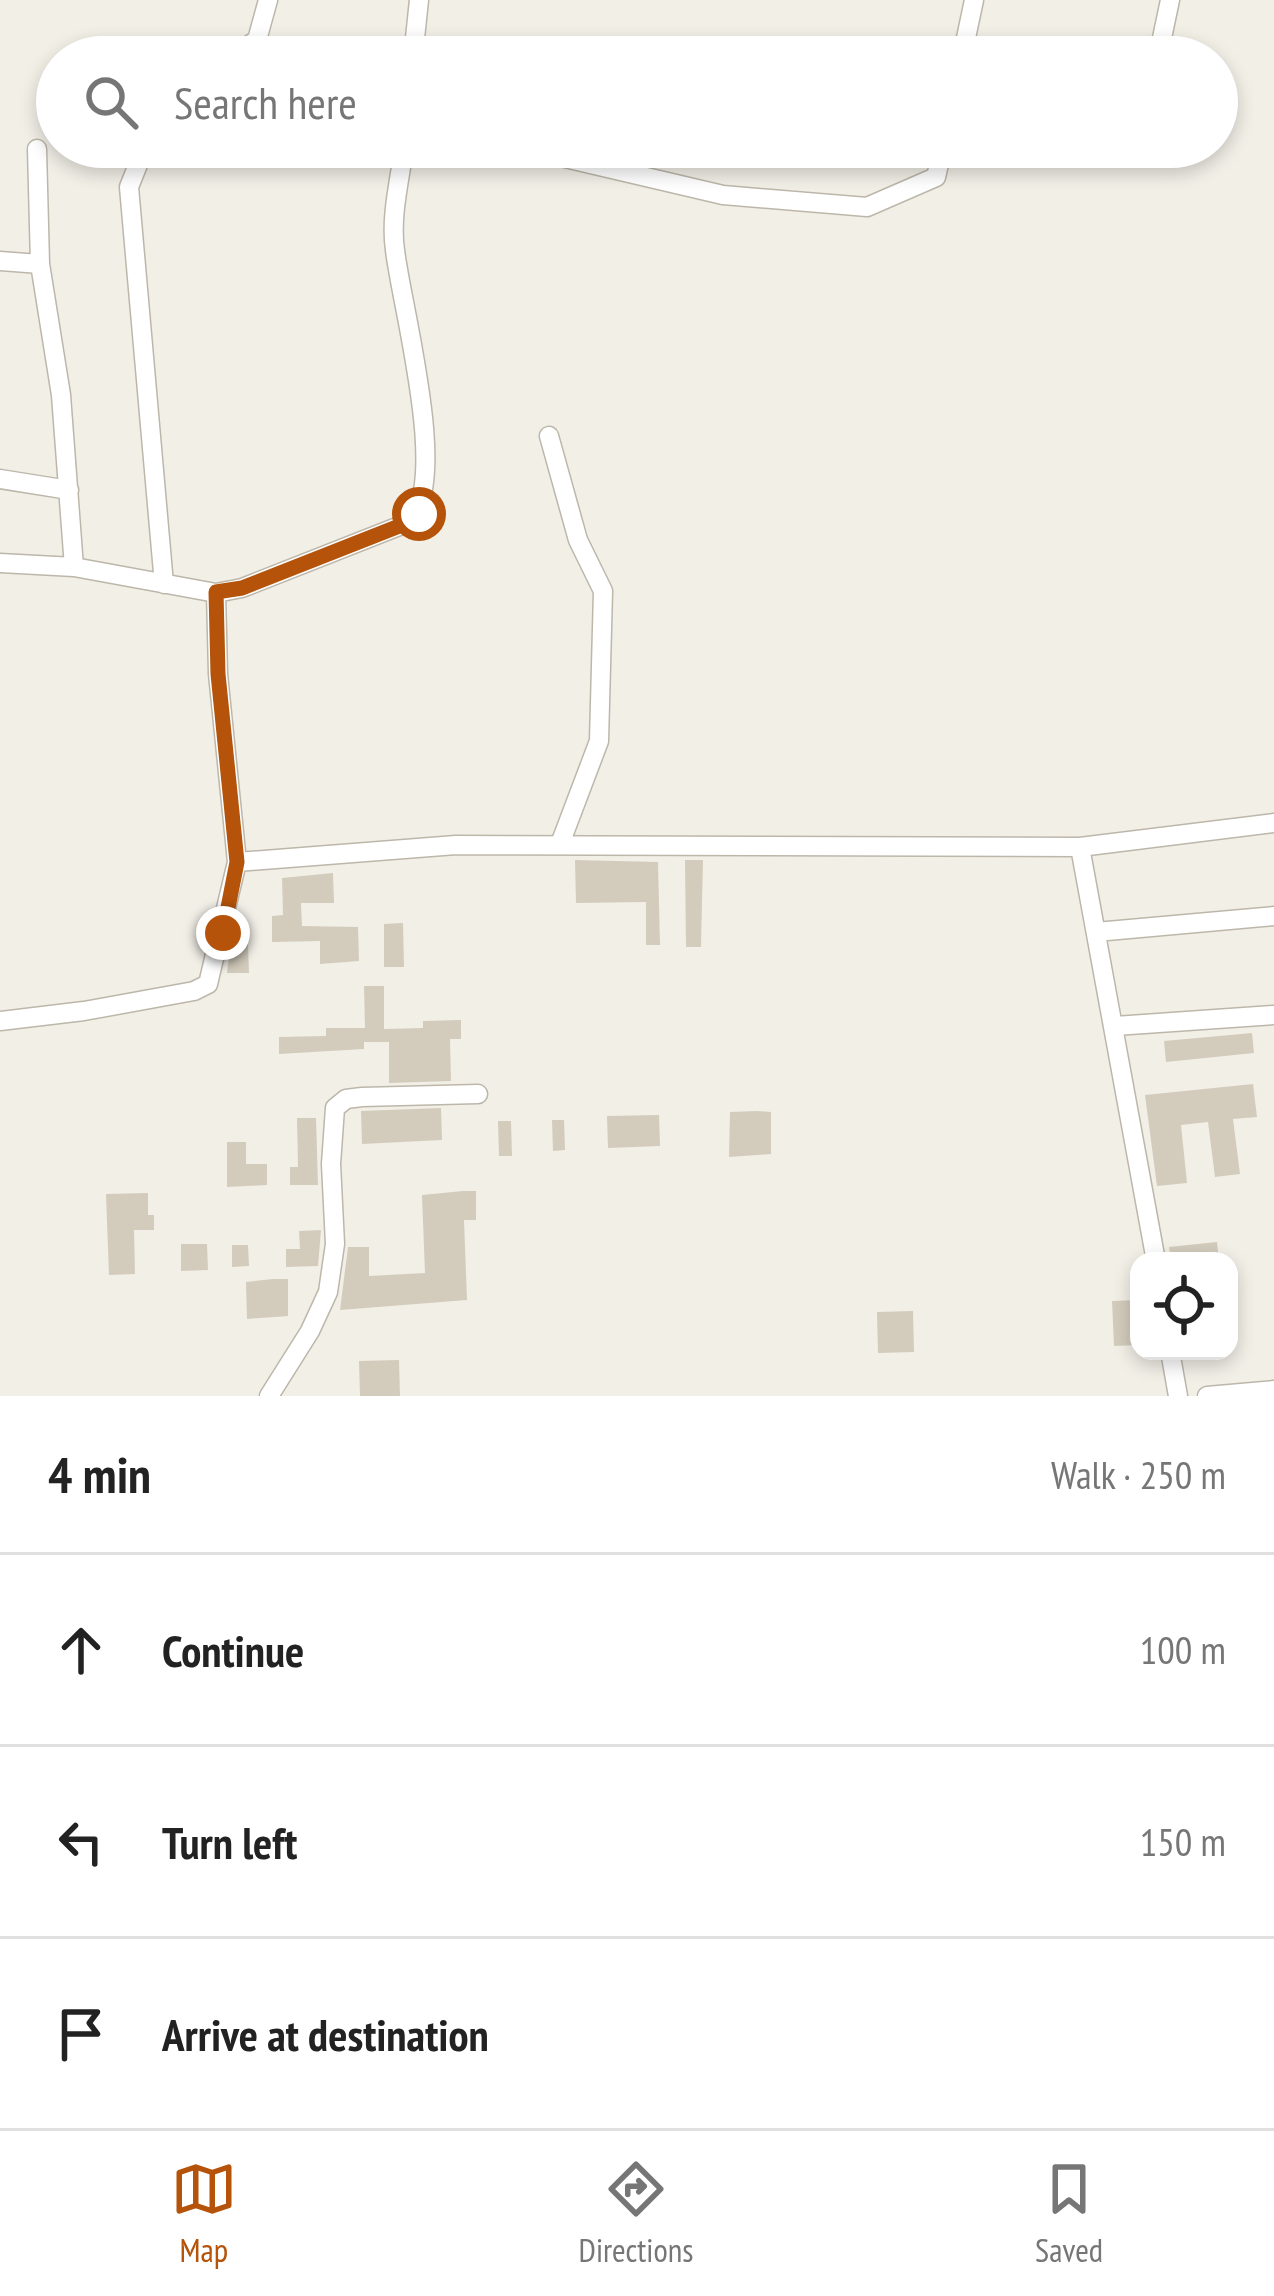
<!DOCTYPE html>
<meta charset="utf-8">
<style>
:root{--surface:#fff;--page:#f2f2f2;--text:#222;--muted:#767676;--line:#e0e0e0;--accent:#b45309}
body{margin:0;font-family:"PT Sans Narrow",sans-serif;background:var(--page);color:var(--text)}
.controls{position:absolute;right:36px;bottom:36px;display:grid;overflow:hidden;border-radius:24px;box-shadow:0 6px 18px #0003}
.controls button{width:108px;height:108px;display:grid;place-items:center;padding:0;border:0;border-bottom:3px solid var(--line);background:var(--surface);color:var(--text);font:60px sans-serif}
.stop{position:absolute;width:36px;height:36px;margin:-27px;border:9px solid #b45309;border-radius:50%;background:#fff}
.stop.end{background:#b45309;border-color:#fff;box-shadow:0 3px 12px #0008}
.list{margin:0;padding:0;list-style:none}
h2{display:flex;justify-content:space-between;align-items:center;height:156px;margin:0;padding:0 48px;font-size:51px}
h2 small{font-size:39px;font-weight:400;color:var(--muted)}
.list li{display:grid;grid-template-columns:78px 1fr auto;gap:36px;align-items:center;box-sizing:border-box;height:192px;padding:0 48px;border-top:3px solid var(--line)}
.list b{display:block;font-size:45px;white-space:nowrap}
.list em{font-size:39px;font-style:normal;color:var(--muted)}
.icon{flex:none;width:66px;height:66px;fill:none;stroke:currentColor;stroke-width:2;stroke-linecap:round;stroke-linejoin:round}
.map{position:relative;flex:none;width:1274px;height:1396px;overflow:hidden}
.search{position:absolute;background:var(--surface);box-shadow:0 6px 18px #0003;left:36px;right:36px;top:36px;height:132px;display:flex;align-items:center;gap:30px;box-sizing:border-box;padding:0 42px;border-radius:66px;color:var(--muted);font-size:45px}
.sheet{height:732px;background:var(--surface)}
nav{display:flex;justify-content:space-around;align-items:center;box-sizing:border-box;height:168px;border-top:3px solid var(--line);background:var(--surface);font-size:33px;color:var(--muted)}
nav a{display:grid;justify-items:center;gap:6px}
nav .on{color:var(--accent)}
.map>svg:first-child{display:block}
</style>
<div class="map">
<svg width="1274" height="1396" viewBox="0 0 1274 1396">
<rect width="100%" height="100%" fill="#f2efe7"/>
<path fill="#d3ccbd" d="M 575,860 L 658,862 L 660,945 L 646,945 L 646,902 L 576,903 Z
M 685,860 L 703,860 L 701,947 L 686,947 Z
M 333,873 L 334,903 L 301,903 L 302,926 L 358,927 L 359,961 L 320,964 L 320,941 L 272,942 L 272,916 L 283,915 L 282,878 Z
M 403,923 L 404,967 L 384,967 L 384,924 Z
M 231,944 L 248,944 L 249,973 L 227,973 Z
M 364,986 L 384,986 L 384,1029 L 423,1028 L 423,1021 L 461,1020 L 461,1039 L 450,1039 L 451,1081 L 389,1083 L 389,1042 L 364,1042 L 364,1049 L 279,1054 L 279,1037 L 326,1036 L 326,1028 L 365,1028 Z
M 1252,1033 L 1254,1053 L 1166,1062 L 1164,1041 Z
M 1253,1084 L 1257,1117 L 1233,1119 L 1240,1174 L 1215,1177 L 1208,1122 L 1181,1125 L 1187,1183 L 1157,1186 L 1145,1095 Z
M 441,1108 L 442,1140 L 362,1144 L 361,1111 Z
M 757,1111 L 771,1112 L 771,1154 L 729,1157 L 730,1112 Z
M 659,1115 L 660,1146 L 608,1148 L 607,1116 Z
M 297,1118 L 316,1118 L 318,1185 L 290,1185 L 290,1167 L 298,1167 Z
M 552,1120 L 564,1120 L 565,1150 L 553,1151 Z
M 498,1121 L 511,1121 L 512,1156 L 499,1156 Z
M 227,1142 L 246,1142 L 246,1164 L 267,1164 L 267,1185 L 227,1187 Z
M 463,1191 L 476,1191 L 476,1220 L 464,1220 L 467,1300 L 340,1310 L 348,1247 L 369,1247 L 369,1276 L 425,1273 L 422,1195 Z
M 148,1193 L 148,1215 L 154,1215 L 154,1230 L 134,1230 L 135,1274 L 109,1275 L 106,1194 Z
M 321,1230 L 318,1266 L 286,1267 L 286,1249 L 300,1249 L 299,1231 Z
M 1217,1242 L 1219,1261 L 1171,1261 L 1169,1247 Z
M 181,1244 L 207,1244 L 208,1270 L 181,1271 Z
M 232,1245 L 248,1245 L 249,1266 L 232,1267 Z
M 273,1279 L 288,1279 L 288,1316 L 247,1319 L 246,1282 Z
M 1139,1300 L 1139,1345 L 1114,1346 L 1112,1301 Z
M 913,1311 L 914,1352 L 878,1353 L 877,1312 Z
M 399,1360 L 400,1396 L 360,1396 L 359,1361 Z"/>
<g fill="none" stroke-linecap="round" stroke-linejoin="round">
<defs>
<path id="minor" d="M 230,57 L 257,40 L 268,0
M 413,57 L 419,0
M 962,57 L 974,0
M 1158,57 L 1170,0
M 145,147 L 129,187 L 164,584
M 477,147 L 535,151 L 723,195 L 867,207 L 936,177 L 943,147
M 37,149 L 40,264 L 61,395 L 74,567
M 0,261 L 40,264
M 549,436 L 578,540 L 603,591 L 599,741 L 560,844
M 0,479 L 69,490
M 0,563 L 74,567 L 216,593 L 242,588 L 407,523 C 452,487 401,305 395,250 C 390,217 400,180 404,147
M 1080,847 L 1156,1261
M 237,862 L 456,845 L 1080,847 L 1274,823
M 1096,932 L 1274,916
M 0,1021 L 84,1011 L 194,991 L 208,984 L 237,862 L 218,674 L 216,593
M 1115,1026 L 1274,1015
M 1170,1351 L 1178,1396
M 269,1396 L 310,1331 L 328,1292 L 335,1244 L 331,1164 L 335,1108 L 346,1099 L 362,1097 L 478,1094
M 1207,1396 L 1274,1390"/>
</defs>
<use href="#minor" stroke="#bdb7aa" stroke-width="21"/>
<use href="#minor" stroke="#fff" stroke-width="18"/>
</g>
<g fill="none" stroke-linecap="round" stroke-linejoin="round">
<path stroke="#b45309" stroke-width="15" d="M 223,933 L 237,862 L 218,674 L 216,592 L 242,588 L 407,523 L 419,514"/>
</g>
</svg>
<div class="controls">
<button><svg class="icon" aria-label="locate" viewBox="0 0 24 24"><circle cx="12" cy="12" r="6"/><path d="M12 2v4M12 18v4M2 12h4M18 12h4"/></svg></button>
</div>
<div class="stop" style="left:419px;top:514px"></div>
<div class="stop end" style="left:223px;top:933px"></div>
<div class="search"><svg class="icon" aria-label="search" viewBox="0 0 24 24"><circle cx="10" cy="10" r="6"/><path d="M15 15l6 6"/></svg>Search here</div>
</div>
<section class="sheet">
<h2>4 min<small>Walk · 250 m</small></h2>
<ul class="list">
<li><svg class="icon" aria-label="ahead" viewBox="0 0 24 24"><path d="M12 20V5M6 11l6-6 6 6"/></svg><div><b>Continue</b></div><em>100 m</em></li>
<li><svg class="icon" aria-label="left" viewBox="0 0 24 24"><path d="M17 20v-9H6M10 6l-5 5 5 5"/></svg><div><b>Turn left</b></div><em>150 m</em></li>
<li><svg class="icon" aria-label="arrive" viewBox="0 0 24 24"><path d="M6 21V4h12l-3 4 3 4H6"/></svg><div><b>Arrive at destination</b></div></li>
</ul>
</section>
<nav>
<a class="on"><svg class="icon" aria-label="map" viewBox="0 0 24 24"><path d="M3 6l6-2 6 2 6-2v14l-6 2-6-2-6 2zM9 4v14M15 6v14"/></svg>Map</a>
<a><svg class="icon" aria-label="directions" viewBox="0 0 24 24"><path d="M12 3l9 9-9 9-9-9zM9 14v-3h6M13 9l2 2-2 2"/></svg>Directions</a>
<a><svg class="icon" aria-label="saved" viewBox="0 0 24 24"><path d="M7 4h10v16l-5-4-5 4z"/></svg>Saved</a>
</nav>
